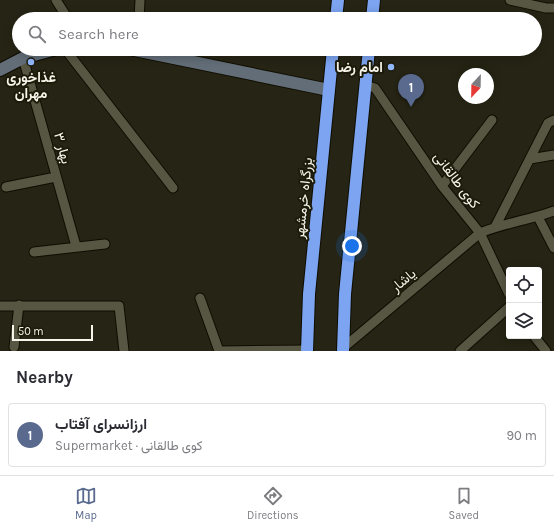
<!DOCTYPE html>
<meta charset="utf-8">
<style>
:root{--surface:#fff;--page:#f2f2f3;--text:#2b2b33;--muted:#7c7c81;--line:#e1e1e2;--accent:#596a8e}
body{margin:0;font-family:Karla,Vazirmatn,sans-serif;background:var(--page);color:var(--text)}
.controls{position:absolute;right:12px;bottom:12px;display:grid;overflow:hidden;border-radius:4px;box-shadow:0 2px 10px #0003}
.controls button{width:36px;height:36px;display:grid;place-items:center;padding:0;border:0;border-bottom:1px solid var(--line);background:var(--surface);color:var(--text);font:20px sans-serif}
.compass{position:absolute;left:458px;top:68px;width:36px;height:36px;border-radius:50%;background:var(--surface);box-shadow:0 2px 10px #0003;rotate:202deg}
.scale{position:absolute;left:12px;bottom:10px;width:81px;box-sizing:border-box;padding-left:4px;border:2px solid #f6f5ea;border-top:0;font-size:11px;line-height:14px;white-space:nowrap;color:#f6f5ea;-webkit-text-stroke:3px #1c1b0a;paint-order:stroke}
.you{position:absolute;left:352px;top:246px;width:14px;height:14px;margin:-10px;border:3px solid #fff;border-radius:50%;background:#1a73e8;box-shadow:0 0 0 6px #1a73e833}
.badge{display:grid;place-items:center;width:26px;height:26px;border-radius:50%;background:var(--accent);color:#fff;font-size:13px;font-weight:700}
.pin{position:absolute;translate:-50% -33px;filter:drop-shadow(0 1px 2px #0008)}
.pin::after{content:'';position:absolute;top:21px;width:14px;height:12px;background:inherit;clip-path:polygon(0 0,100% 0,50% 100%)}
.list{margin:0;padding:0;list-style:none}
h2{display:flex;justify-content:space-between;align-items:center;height:52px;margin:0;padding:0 16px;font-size:17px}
h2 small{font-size:13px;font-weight:400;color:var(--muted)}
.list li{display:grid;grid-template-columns:26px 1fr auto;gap:12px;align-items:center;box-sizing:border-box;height:64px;margin:0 8px 8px;padding:0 8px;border:1px solid var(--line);border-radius:4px}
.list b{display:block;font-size:15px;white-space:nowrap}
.list p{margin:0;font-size:13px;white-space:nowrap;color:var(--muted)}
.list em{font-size:13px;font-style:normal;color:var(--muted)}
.icon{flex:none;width:22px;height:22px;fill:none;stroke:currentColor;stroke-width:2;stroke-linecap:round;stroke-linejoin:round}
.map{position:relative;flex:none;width:554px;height:351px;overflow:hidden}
.search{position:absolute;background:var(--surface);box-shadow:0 2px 10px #0003;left:12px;right:12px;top:12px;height:44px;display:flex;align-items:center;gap:10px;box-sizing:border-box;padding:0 14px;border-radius:22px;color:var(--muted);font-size:15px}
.sheet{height:124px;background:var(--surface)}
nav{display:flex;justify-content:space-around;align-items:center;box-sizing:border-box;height:56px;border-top:1px solid var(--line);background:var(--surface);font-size:11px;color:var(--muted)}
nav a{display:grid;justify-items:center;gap:2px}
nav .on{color:var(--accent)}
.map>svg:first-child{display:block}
</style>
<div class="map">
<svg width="554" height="351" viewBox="0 0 554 351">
<rect width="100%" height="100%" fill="#262414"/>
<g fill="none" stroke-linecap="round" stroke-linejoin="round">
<defs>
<path id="street" d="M 56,0 L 68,19
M 510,0 L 546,8 L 554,8
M 139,19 L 140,0
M 65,49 L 173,188
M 23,58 L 76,246
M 365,85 L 375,88 L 442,186 L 480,233 C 504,223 530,220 554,211
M 530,159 L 554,155
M 442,186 L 492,120
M 6,187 L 56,177
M 538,217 L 554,248
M 495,227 L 548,123 L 554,120
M 34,252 L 105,244
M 200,298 L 219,351
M 0,306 L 119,306 L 124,351
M 534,336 L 546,351
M 14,347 L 19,305
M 343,348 L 480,233 L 509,294
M 219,351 L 307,350
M 460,351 L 509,307"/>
<path id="secondary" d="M 130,49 L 329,90
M 0,70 L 23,58 L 56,49"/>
<path id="highway" d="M 336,19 L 338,0
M 372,19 L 374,0
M 307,351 L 309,294 L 333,49
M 343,351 L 345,294 L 369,49"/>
</defs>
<use href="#street" stroke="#0f0d01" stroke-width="11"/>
<use href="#secondary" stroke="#0f0d01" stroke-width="14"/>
<use href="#highway" stroke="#0f0d01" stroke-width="14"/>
<use href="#street" stroke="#575643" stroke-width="9"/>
<use href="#secondary" stroke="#626d77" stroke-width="12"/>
<use href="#highway" stroke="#7ca4f0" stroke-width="12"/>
</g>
<g fill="#92b7fd" stroke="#1c1b0a" stroke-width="1.5">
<circle cx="31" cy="62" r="4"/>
<circle cx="391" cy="67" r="4"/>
</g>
<g text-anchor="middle" stroke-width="4" stroke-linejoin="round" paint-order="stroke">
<g font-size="14" font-weight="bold" fill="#f6f5ea" stroke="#1c1b0a" text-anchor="end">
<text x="383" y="72">امام رضا</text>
<text x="31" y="82" text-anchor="middle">غذاخوری<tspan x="31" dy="16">مهران</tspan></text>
</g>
<g font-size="14" fill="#f6f5ea" stroke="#1c1b0a">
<text transform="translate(63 148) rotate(75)" y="5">بهار ۳</text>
<text transform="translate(457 180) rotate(53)" y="5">کوی طالقانی</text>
<text transform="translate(303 198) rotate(-84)" y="5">بزرگراه خرمشهر</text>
<text transform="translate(403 280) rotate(-40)" y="5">یاشار</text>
</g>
</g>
</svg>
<div class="controls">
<button><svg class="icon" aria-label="locate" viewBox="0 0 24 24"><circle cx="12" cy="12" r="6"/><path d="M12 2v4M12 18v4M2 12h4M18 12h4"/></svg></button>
<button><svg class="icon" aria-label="layers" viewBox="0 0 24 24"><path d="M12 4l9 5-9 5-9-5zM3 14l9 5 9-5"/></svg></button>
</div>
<svg class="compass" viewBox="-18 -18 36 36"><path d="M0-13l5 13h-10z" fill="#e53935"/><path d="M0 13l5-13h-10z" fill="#7c7c81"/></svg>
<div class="scale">50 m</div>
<div class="you"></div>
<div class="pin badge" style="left:411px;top:107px">1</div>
<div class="search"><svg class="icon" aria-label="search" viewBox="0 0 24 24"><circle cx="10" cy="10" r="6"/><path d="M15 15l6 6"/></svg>Search here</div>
</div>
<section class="sheet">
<h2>Nearby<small></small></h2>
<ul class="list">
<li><span class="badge">1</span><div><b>ارزانسرای آفتاب</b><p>Supermarket · کوی طالقانی</p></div><em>90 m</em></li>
</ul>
</section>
<nav>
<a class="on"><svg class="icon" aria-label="map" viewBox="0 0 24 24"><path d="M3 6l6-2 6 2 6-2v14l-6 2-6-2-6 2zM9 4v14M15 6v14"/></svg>Map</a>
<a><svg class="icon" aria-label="directions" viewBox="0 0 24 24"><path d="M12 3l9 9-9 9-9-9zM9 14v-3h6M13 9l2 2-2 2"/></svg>Directions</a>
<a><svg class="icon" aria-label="saved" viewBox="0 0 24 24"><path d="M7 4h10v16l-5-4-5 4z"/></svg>Saved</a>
</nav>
